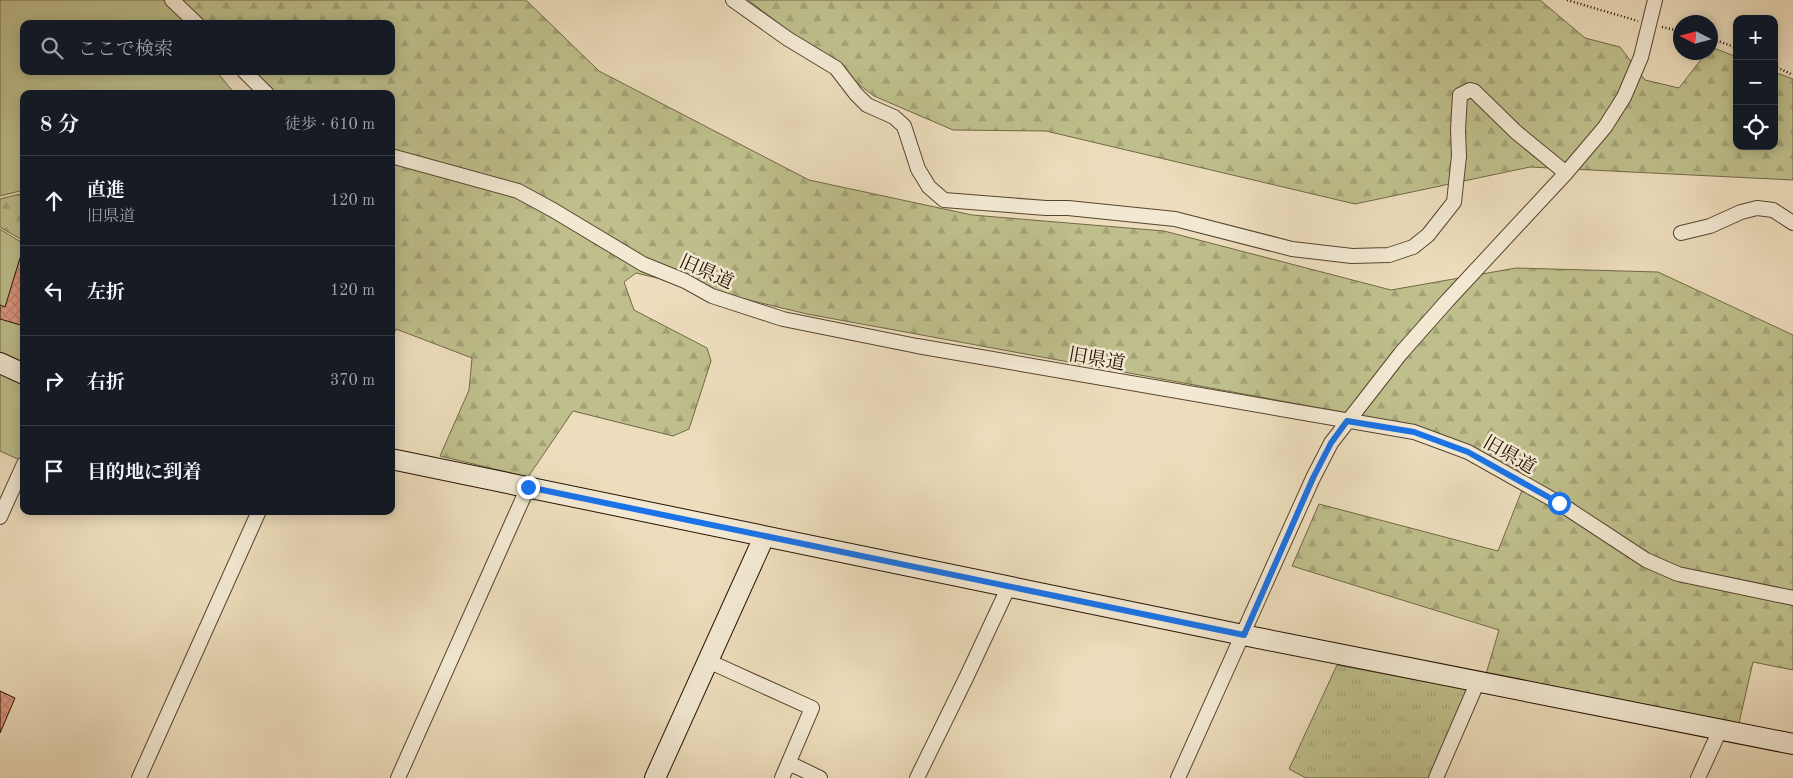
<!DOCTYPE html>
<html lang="ja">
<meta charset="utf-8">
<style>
:root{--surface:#171b24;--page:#20242c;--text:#f1f3f6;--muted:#9ea1a6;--line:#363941}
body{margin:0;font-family:"Old Standard TT","Noto Serif JP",serif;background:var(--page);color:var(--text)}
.controls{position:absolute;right:15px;top:15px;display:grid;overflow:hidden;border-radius:10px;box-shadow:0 2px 12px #0003}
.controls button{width:45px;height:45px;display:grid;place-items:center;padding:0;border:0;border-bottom:1px solid var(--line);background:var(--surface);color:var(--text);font:25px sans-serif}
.compass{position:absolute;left:1673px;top:15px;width:45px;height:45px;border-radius:50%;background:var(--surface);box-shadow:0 2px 12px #0003;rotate:276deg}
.stop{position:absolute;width:15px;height:15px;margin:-11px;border:4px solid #1a73e8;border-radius:50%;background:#fff}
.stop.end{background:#1a73e8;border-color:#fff;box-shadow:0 1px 5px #0008}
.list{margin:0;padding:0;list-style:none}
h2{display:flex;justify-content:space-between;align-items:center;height:65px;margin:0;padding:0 20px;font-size:21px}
h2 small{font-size:16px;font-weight:400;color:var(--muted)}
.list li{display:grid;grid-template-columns:32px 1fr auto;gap:15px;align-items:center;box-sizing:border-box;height:90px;padding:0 20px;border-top:1px solid var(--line)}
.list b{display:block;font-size:19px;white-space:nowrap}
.list p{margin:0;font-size:16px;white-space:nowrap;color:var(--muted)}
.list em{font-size:16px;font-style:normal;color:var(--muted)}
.icon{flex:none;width:28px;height:28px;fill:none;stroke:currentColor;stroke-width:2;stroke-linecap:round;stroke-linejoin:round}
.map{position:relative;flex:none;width:1793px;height:778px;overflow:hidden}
.search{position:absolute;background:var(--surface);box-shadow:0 2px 12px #0003;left:20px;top:20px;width:375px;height:55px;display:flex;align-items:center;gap:12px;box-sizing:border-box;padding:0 18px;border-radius:10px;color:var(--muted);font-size:19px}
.panel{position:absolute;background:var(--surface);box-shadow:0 2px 12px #0003;left:20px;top:90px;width:375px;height:425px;border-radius:10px}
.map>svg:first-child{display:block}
</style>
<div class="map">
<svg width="1793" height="778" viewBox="0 0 1793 778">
<defs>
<pattern id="grass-tufts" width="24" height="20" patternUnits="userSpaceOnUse" patternTransform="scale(1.25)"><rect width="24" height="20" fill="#bebf8c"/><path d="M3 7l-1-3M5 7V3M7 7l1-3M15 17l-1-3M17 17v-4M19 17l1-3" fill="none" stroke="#a3a377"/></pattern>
<pattern id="forest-firs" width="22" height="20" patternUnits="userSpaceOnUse" patternTransform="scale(1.25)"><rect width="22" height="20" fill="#bebf8c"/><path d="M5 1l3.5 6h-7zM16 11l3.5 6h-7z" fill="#a3a377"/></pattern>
<pattern id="building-cross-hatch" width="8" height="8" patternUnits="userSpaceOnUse" patternTransform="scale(1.25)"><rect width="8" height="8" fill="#de9780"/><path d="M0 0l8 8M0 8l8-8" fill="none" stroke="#be816d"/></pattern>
</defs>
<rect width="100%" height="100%" fill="#edddbc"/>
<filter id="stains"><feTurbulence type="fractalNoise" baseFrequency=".004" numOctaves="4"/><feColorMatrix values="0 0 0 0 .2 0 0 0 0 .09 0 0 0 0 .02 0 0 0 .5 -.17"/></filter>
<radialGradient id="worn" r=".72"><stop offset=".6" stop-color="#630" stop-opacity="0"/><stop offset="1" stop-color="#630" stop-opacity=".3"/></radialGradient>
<path fill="url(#grass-tufts)" stroke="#726846" d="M 1337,665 L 1465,689 L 1467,693 L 1429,778 L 1306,778 L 1289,769 Z"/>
<path fill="url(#forest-firs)" stroke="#726846" d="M 183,0 L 526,0 L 599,71 L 809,180 L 972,215 L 1164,231 L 1391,290 L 1516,268 L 1658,272 L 1793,335 L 1793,670 L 1753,662 L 1739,723 L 1486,674 L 1499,630 L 1292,566 L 1319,504 L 1498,551 L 1528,475 L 1418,426 L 807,314 L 636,273 L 624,282 L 634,310 L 707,348 L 711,361 L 689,429 L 673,436 L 573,411 L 528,477 L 440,456 L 469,390 L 472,358 L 396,329 L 391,339 L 391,94 L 258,94 L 242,71 L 391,71 L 391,24 L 207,24 Z
M 748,0 L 1540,0 L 1585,38 L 1620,47 L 1645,80 L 1679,88 L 1706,53 L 1710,52 L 1711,47 L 1737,57 L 1737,146 L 1774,146 L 1774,72 L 1793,79 L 1793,180 L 1530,167 L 1355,204 L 1046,131 L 953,130 L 874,96 Z
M 24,193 L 24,241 L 0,227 L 0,199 Z"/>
<path fill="#bebf8c" stroke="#726846" d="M 0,0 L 163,0 L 187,24 L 24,24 L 24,71 L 216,71 L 235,94 L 24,94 L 24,190 L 0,196 Z
M 0,229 L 24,244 L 24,451 L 20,460 L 0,451 Z"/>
<path fill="url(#building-cross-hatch)" stroke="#251200" d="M 21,255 L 24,255 L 24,326 L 0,319 L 0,305 L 5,307 Z
M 0,691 L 15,698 L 0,733 Z"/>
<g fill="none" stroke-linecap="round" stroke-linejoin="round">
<defs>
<path id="street" d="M 172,0 L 197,24
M 733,0 L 788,39 L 836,68 L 856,94 L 867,105 L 894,117 L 904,126 L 918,169 L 929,187 L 944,200 L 1046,208 L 1068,208 L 1175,219 L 1292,249 L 1352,256 L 1389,255 L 1413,247 L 1428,235 L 1454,202 L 1459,156 L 1458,130 L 1460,95 L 1470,90 L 1474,91 L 1516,132 L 1566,173
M 244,71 L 267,94
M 391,156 L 518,191 L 553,210 L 643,264 L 685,281 L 712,296 L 783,319 L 917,346 L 1414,432 L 1468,452 L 1559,503 L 1646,560 L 1678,574 L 1793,598
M 1681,233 L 1710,226 L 1741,212 L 1757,208 L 1773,210 L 1793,223
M 0,517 L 24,464
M 708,661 L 812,708 L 782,778
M 789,763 L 820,778
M 139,778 L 259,511
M 398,778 L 528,487
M 917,778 L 967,676 L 1009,586
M 1178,778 L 1313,478 L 1331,443 L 1401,353 L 1448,300 L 1566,173 L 1605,127 L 1624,97 L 1641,57 L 1655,0
M 1436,778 L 1478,681
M 1698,778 L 1720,730"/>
<path id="secondary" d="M 0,363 L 24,374
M 391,459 L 1243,635 L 1793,744
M 655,778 L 764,537"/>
</defs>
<use href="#street" stroke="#57452f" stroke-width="16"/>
<use href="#secondary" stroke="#251200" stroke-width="22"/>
<path stroke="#251200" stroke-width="2.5" stroke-dasharray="1 2.5" stroke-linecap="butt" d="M 1567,0 L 1638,21
M 1662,27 L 1680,31
M 1710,38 L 1737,48
M 1774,66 L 1793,75"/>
<use href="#street" stroke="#f3e9d3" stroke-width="14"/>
<use href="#secondary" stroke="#f3e9d3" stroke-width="20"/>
</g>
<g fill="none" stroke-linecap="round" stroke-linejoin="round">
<path stroke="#1a73e8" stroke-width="6" d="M 528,487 L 1244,635 L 1313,478 L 1331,443 L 1347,421 L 1414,432 L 1468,452 L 1559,503"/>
</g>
<g text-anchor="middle" stroke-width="5" stroke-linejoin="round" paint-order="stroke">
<g font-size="19" fill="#251200" stroke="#f3e9d3">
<text transform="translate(707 271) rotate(24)" y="7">旧県道</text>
<text transform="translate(1097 358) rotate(10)" y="7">旧県道</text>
<text transform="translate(1510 454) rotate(30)" y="7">旧県道</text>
</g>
</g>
<rect width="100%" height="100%" filter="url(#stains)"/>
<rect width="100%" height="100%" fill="url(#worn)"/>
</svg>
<div class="controls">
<button>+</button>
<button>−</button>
<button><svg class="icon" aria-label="locate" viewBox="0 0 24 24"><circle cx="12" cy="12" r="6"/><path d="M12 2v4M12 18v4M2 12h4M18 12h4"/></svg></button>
</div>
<svg class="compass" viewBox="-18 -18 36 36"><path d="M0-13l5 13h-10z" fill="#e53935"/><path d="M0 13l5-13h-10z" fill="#9ea1a6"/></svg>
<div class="stop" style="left:1559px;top:503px"></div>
<div class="stop end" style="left:528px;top:487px"></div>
<div class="search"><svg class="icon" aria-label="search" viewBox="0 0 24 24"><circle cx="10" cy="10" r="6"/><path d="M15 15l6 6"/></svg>ここで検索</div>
<section class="panel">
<h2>8 分<small>徒歩 · 610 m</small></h2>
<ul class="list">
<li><svg class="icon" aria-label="ahead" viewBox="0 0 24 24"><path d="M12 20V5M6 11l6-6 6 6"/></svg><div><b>直進</b><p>旧県道</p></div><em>120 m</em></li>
<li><svg class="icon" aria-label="left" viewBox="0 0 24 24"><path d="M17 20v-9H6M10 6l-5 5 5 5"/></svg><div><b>左折</b></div><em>120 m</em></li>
<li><svg class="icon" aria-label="right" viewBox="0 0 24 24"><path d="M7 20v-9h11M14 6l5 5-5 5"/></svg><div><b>右折</b></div><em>370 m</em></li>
<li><svg class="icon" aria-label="arrive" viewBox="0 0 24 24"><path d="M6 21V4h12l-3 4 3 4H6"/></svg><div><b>目的地に到着</b></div></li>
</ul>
</section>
</div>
